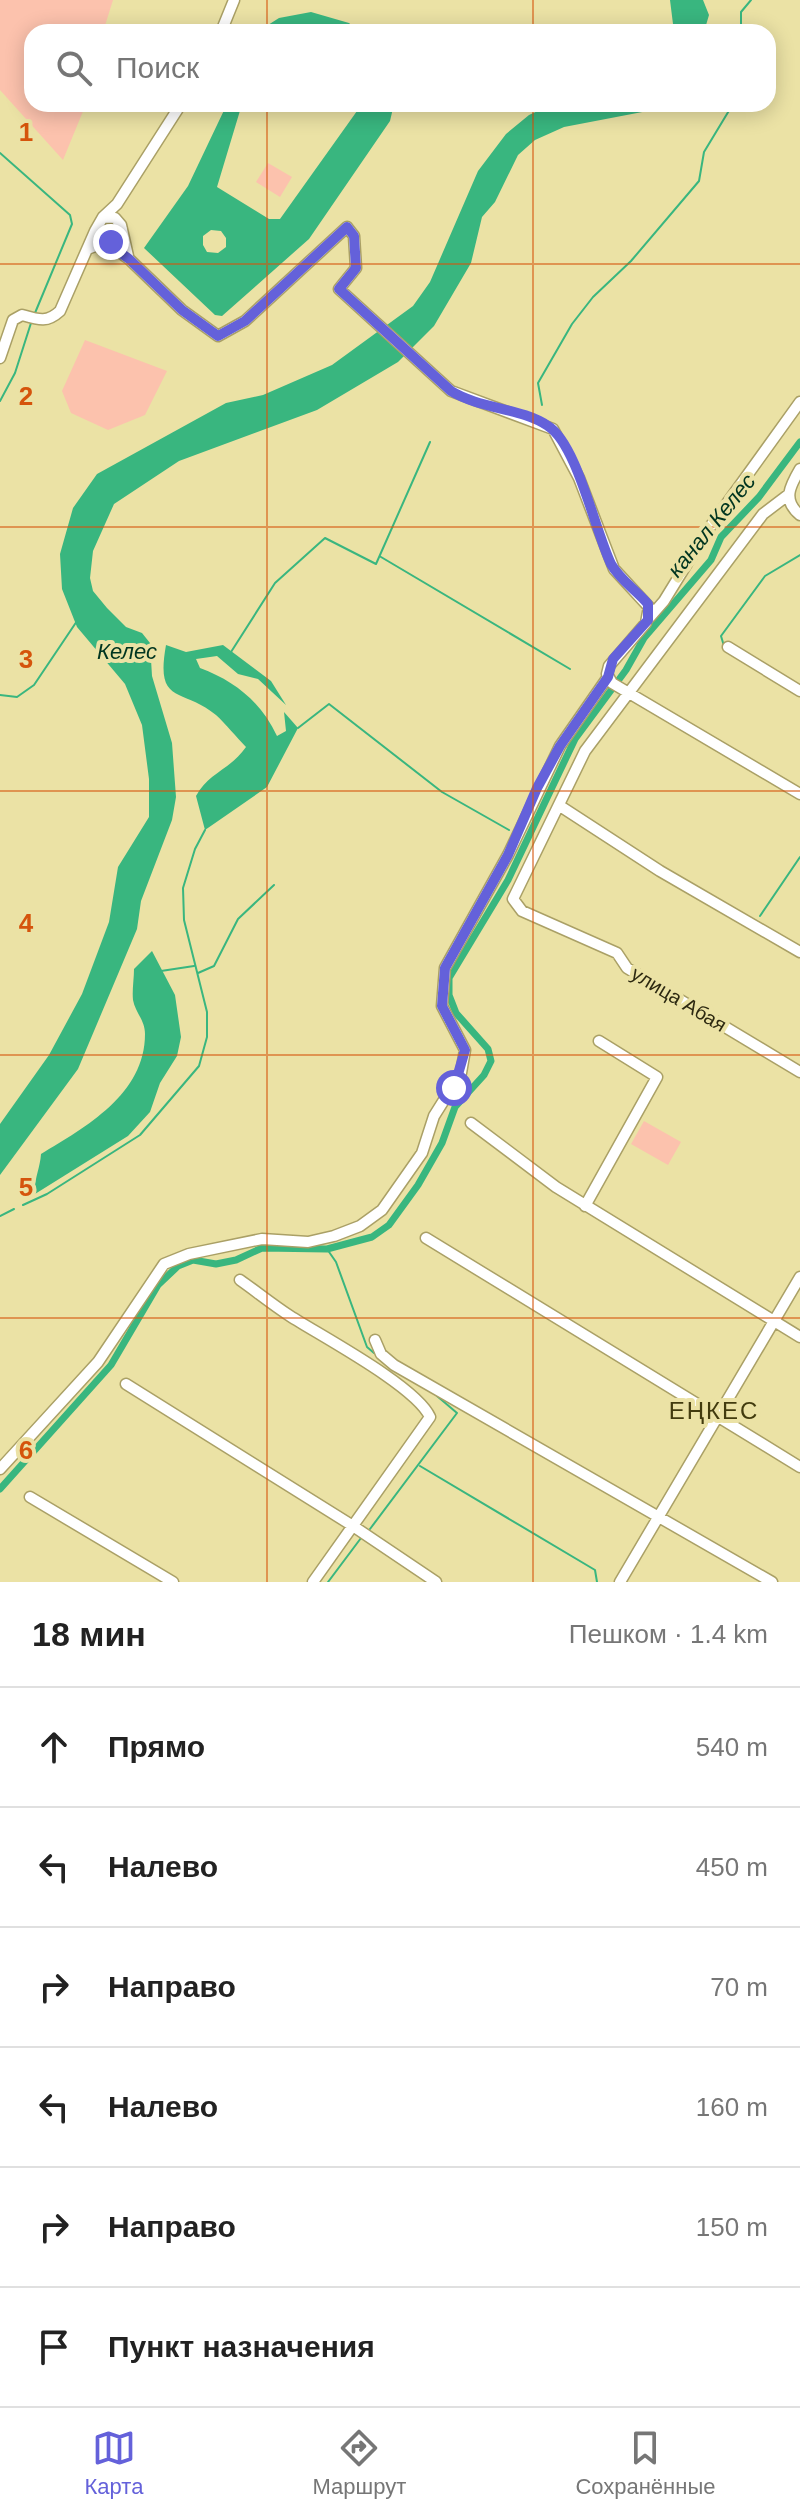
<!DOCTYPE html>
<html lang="ru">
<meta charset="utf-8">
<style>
:root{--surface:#fff;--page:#f2f2f2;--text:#222;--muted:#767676;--line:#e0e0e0;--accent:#6461da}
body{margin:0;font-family:Helvetica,sans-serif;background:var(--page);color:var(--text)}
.stop{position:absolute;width:24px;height:24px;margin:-18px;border:6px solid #6461da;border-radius:50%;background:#fff}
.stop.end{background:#6461da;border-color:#fff;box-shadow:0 2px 8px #0008}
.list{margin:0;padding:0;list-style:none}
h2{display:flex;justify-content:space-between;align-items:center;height:104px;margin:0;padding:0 32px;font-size:34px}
h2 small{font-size:26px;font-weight:400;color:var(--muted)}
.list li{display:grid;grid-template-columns:52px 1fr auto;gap:24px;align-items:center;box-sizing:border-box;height:120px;padding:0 32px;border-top:2px solid var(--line)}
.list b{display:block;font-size:30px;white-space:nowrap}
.list em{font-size:26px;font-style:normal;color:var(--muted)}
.icon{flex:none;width:44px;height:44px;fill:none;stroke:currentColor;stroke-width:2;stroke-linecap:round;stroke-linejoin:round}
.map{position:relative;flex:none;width:800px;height:1582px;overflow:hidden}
.search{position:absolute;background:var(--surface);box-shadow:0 4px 20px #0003;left:24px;right:24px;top:24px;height:88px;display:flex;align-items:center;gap:20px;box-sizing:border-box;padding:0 28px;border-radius:24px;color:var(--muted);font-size:30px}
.sheet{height:824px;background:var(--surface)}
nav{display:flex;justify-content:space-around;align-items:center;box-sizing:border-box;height:112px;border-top:2px solid var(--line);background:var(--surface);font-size:22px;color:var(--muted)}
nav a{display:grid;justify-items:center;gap:4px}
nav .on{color:var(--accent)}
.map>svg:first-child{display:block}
</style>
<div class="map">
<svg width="800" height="1582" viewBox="0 0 800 1582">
<rect width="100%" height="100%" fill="#ebe2a5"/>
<path fill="#fcc2ad" d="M 0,0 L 113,0 L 103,32 L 32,32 L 32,104 L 86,104 L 63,160 L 0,90 Z
M 268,163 L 292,177 L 280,197 L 256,182 Z
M 85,340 L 167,371 L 145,415 L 108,430 L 71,413 L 62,391 Z
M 644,1121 L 681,1142 L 668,1165 L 631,1144 Z"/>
<path fill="#39b67f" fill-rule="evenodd" d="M 670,0 L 703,0 L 709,15 L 704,32 L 674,32 Z
M 311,12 L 349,23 L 359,32 L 257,32 L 279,18 Z
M 227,104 L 242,104 L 217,187 L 269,219 L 280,219 L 362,104 L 394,104 L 390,121 L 309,239 L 222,316 L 215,315 L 144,248 L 188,186 ZM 211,230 L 221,231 L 226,238 L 226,247 L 218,253 L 207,252 L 203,245 L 203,236 Z
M 553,104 L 667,104 L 658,109 L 564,127 L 535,140 L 518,155 L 495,202 L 482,217 L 471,263 L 434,326 L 398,362 L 317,410 L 179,461 L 114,504 L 93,551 L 90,578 L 93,591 L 107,608 L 126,627 L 142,633 L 150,643 L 152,676 L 172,743 L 176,797 L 172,820 L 141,901 L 137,929 L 78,1069 L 0,1175 L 0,1124 L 49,1055 L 82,994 L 109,922 L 118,867 L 149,817 L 149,779 L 142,725 L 125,684 L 77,627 L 62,589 L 60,554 L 73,508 L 97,474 L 226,403 L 263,395 L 332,365 L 413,306 L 430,282 L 478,171 L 506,134 L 529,115 Z
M 166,645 L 186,652 L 223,645 L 271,681 L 286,705 L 258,679 L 238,674 L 217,656 L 196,659 L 200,668 C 235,681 261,702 277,736 L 286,731 L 284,712 L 298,728 L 267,787 L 205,830 L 196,796 C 208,773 230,770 246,747 C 236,737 226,724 216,715 C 182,687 155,706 166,645 Z
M 152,951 L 175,995 L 181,1037 L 177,1056 L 160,1083 L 150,1112 L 128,1136 L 35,1194 C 34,1178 40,1169 41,1154 C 86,1127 145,1094 145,1034 C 145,1020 135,1012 133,1000 C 132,990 134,979 134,969 Z"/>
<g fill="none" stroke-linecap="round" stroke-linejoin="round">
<path stroke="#39b67f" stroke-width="2" d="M 741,32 L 741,12 L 751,0
M 0,153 L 70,215 L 72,224 L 35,313
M 0,401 L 15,373 L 31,323
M 542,405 L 538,383 L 572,324 L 593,297 L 631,261 L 699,181 L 704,152 L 733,104
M 381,557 L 570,669
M 724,646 L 721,636 L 765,576 L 800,555
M 231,652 L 275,583 L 325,538 L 376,564 L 430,442
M 0,695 L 17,697 L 34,685 L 77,621
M 298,728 L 329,704 L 442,792 L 509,830
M 760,916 L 800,857
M 161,971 L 194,966
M 198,973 L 214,966 L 238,919 L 274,885
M 23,1205 L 47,1194 L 140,1135 L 199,1066 L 207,1037 L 207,1012 L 184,920 L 183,888 L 195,849 L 205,830
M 0,1216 L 14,1209
M 327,1249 L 336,1262 L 367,1347 L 374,1353
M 420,1466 L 595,1570 L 597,1582
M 370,1529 L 457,1413 L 437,1396
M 328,1582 L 361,1538"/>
<path stroke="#39b67f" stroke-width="7" d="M 0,1489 L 111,1365 L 158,1285 L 178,1266 L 193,1260 L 216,1264 L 236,1260 L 262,1248 L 327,1249 L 372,1237 L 389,1225 L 418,1185 L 442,1143 L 455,1107 L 484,1075 L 491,1061 L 488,1049 L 456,1013 L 449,995 L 449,978 L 508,880 L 575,739 L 626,670 L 644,638 L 711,560 L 721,537 L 759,497 L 800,442"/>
<defs>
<path id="minor" d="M 221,32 L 234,0
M 103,217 L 117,204 L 181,104
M 122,229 C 120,239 112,244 102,241 L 95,231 L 103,217 L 115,218 L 121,225 L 128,256
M 90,248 L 106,242 L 129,259 L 182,310 L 218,336 L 245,321 L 347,227 L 354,236 L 356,268 L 339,289 L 451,391 L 553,429 L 579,478 L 614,569 L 649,607 L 646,623 L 609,666 L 607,674 L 612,683 L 800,794
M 0,358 L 13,320 L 22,315 C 39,320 47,323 60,311 L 95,231
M 800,469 C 790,486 782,500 800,515
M 788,495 L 763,514 L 585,751 L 513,899 L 522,911 L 617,953 L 627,968 L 800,1072
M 650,617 L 664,601 L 707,531 L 800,402
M 728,647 L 800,691
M 560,806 L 660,871 L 800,952
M 471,1123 L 556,1187 L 800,1337
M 585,1206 L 657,1077 L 599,1041
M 426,1238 L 800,1467
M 240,1280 C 257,1292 273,1305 290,1316 C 321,1336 416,1386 430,1417 L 313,1582
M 375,1340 L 381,1354 L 394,1365 L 772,1582
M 126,1384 L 353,1526 L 436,1582
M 0,1469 L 98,1362 L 164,1264 L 189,1254 L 262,1239 L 308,1242 L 334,1236 L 360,1226 L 382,1210 L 422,1153 L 434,1116 L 461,1073 L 465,1050 L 442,1006 L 445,968 L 508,855 L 560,746 L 608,677
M 30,1497 L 173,1582
M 620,1582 L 800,1277"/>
</defs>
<use href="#minor" stroke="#aaa066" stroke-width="13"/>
<use href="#minor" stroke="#fff" stroke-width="10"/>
</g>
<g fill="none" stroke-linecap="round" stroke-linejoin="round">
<path stroke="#6461da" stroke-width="10" d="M 111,242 L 106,242 L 129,259 L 182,310 L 218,336 L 245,321 L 347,227 L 354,236 L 356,268 L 339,289 L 451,391 C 480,409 522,408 548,426 C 577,444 595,531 611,564 C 620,580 636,590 648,604 L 648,620 L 613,659 L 608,677 L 560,746 L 537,788 L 508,855 L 445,968 L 442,1006 L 465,1050 L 454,1088"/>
</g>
<path fill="none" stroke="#d5540c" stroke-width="2" stroke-opacity="0.55" d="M 267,0 L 267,32M 533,0 L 533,32M 267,104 L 267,1582M 533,104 L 533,1582M 0,264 L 800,264M 0,527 L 800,527M 0,791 L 800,791M 0,1055 L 800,1055M 0,1318 L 800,1318"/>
<g text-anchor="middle" stroke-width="8" stroke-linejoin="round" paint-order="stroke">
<g font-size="20" fill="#2d2911" stroke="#ebe2a5">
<text transform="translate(679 999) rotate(31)" y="7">улица Абая</text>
</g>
<g font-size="22" font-style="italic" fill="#003520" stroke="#ebe2a5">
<text transform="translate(711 525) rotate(-51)" y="8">канал Келес</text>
<text x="127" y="659">Келес</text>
</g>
<g font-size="24" letter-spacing="2" fill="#423b0e" stroke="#ebe2a5">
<text x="714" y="1419">ЕҢКЕС</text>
</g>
</g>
<g font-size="26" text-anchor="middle" font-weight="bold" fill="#d5540c" stroke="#ebe2a5" stroke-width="8" stroke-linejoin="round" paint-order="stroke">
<text x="26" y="141">1</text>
<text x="26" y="405">2</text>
<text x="26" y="668">3</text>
<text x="26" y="932">4</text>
<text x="26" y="1196">5</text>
<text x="26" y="1459">6</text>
</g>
</svg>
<div class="stop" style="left:454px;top:1088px"></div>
<div class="stop end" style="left:111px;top:242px"></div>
<div class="search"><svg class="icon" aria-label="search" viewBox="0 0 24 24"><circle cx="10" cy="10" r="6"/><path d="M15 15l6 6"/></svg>Поиск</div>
</div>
<section class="sheet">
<h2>18 мин<small>Пешком · 1.4 km</small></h2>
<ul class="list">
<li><svg class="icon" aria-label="ahead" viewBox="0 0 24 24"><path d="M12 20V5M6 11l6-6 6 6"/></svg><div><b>Прямо</b></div><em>540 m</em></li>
<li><svg class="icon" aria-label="left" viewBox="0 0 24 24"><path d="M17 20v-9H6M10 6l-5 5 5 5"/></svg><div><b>Налево</b></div><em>450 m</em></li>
<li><svg class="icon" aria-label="right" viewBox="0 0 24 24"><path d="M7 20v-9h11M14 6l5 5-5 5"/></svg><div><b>Направо</b></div><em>70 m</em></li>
<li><svg class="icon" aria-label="left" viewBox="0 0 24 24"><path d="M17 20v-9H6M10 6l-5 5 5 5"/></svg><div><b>Налево</b></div><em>160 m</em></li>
<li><svg class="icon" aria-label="right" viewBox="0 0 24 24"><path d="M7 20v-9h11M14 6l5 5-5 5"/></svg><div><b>Направо</b></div><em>150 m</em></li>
<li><svg class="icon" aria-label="arrive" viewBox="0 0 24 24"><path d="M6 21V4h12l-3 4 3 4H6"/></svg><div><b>Пункт назначения</b></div></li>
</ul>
</section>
<nav>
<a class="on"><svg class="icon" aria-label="map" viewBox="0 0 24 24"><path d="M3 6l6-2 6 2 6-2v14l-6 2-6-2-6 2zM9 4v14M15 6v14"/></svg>Карта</a>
<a><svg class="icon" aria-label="directions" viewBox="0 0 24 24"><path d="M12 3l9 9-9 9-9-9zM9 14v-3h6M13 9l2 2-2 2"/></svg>Маршрут</a>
<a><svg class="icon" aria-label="saved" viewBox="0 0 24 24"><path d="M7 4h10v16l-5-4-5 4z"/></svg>Сохранённые</a>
</nav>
